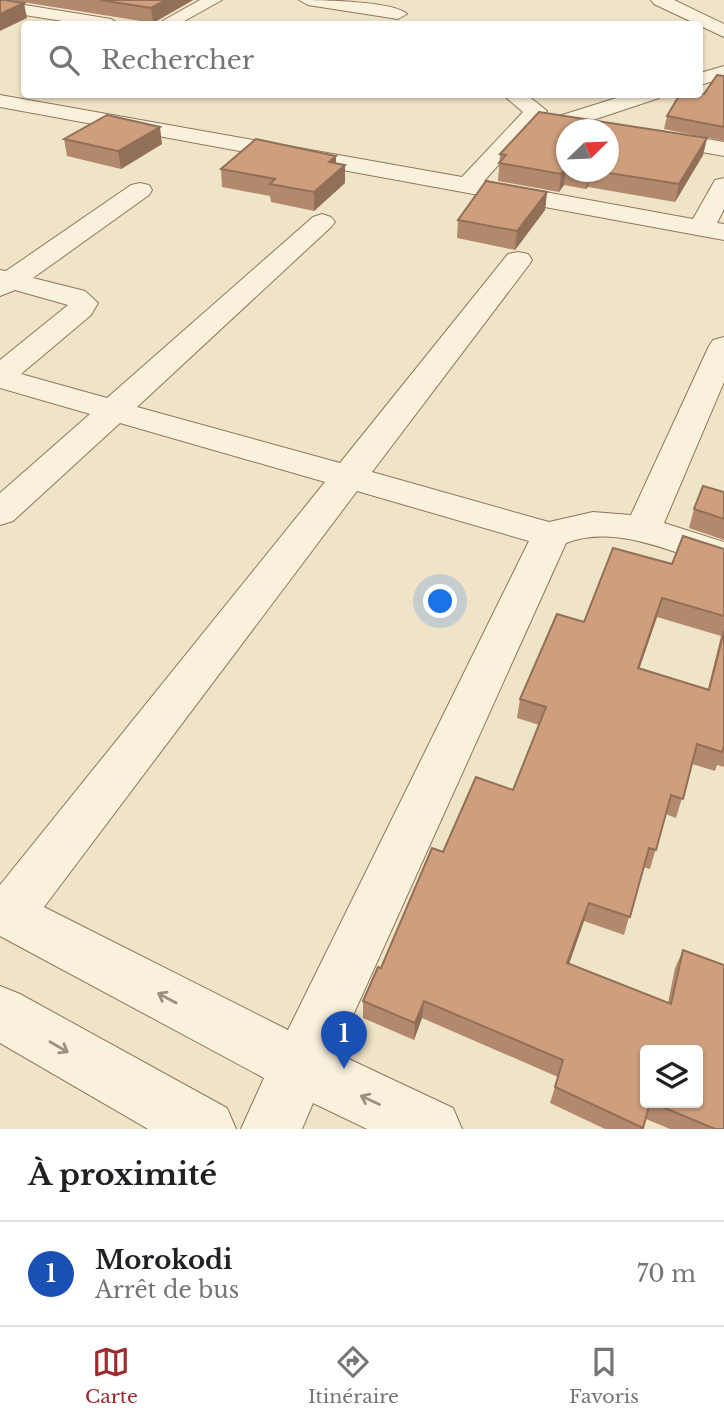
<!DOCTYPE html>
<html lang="fr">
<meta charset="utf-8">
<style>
:root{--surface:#fff;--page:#f6f6f6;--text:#202124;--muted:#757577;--line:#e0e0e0;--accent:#9e2a2b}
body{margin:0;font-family:"Libre Baskerville",serif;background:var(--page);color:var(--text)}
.controls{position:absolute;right:21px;bottom:21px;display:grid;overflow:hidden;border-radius:7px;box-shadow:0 2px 5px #0004}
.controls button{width:63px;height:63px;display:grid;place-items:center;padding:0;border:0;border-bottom:2px solid var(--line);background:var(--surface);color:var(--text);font:35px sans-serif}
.compass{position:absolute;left:556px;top:119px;width:63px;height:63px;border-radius:50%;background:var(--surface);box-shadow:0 2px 5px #0004;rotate:67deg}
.you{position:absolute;left:441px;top:602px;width:24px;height:24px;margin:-18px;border:5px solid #fff;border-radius:50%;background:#1a73e8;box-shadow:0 0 0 10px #1a73e833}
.badge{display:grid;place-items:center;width:46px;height:46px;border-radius:50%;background:var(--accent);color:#fff;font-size:23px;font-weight:700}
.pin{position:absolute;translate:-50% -58px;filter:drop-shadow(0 2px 4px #0008)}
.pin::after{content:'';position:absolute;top:37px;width:24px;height:21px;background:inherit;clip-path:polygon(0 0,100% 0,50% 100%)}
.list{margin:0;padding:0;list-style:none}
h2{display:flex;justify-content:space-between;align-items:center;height:91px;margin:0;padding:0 28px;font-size:30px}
h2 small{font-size:23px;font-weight:400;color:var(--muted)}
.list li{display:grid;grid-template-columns:46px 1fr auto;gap:21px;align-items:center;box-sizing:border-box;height:105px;padding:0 28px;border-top:2px solid var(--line)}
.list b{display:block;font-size:26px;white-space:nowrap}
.list p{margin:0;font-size:23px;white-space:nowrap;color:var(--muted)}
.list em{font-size:23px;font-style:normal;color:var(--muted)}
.icon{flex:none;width:38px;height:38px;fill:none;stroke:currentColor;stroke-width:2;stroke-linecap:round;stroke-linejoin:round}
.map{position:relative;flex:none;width:724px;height:1129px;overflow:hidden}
.search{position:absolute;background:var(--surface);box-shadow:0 2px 5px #0004;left:21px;right:21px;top:21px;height:77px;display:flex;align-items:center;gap:18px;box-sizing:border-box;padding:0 24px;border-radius:7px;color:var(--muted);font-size:26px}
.sheet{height:196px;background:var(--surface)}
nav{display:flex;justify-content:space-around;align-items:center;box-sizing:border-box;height:98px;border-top:2px solid var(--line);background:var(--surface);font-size:19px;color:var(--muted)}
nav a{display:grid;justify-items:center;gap:4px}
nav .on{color:var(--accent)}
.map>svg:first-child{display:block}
</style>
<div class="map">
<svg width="724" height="1129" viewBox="0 0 724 1129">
<rect width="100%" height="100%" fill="#f0e4c8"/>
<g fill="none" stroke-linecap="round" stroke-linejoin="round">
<defs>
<path id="minor" d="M 200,0 L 222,0 L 179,24 L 157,24 Z
M 299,0 C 319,0 395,1 407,14 L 398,19 L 308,5 Z
M 651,0 L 674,0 L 724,24 L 724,37 L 654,4 Z
M 0,1 L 111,19 L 120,24 L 81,24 L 0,11 Z
M 724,66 L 724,78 L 700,85 L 700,73 Z
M 502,94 L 526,94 L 547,111 L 484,181 L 693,219 L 715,180 L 724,178 L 724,209 L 717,223 L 724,224 L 724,240 L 0,107 L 0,95 L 462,177 L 523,112 Z
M 629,94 L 662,94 L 659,98 L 575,126 L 559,126 L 556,121 L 559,116 Z
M 654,130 L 724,142 L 724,156 L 646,142 L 643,137 L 646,132 Z
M 140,183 L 149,185 L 152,190 L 149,195 L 33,278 L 85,291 L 98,303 L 91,315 L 21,374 L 107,398 L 313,217 L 322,214 L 331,217 L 335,222 L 331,227 L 137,407 L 340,463 L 508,254 L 518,252 L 528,254 L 532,260 L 528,266 L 372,472 L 549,522 L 593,512 L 631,515 L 709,346 L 713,340 L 724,337 L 724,382 L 664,523 L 724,542 L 724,568 C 674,554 618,523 566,543 L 336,1053 L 453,1108 L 462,1129 L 367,1129 L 313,1103 L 302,1129 L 241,1129 L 264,1078 L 0,936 L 0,885 L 325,482 L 120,423 L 13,521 L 0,525 L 0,493 L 90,414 L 0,388 L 0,360 L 68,305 L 15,290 L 0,296 L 0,270 L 6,271 L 131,185 ZM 357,491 L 529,541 L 288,1030 L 44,907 Z
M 0,986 L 20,994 L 227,1108 L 236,1129 L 148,1129 L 0,1043 Z"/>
</defs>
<use href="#minor" stroke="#8d765c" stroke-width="2"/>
<use href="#minor" fill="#faf1dc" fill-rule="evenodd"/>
</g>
<path fill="#b2896c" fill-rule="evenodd" d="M 10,0 L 193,0 L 153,23 Z
M 724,76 L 724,141 L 664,129 L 667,116 L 704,94 Z
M 539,112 L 707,138 L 703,155 L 675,202 L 588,187 L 586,189 L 564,185 L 559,192 L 498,181 L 500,154 ZM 566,130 L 608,130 L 608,172 L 566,172 Z
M 64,139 L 162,144 L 121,169 L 67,156 Z
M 336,163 L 345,183 L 314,211 L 271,202 L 270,196 L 222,187 L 221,169 Z
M 547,192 L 545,210 L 515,250 L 457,238 L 458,220 Z
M 724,492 L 724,540 L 689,528 L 694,509 Z
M 724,549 L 724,767 L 717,765 L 715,771 L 692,764 L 676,818 L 666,814 L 650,869 L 643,867 L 624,935 L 584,921 L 569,964 L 668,1003 L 675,968 L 683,950 L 724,1129 L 670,1129 L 646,1119 L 643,1129 L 605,1129 L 550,1103 L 558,1077 L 422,1018 L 414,1040 L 363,1018 L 363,1001 L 381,968 L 513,790 L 539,725 L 517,718 L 520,699 L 584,622 L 672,564 ZM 657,617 L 721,636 L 708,689 L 639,669 ZM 645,1050 L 698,1103 L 645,1103 Z"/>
<path fill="#916f58" d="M 166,0 L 193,0 L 153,23 L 151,8 Z
M 24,3 L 27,18 L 0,31 L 0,14 Z
M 160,127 L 162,144 L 121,169 L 118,151 Z
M 707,138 L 703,155 L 675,202 L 679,184 Z
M 336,156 L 336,172 L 345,165 L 345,183 L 314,211 L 314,192 L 329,162 Z
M 566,168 L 564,185 L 559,192 L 561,174 Z
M 588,172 L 590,172 L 588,187 L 586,189 Z
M 547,192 L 545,210 L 515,250 L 517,231 Z
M 662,598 L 657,617 L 633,687 L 638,668 Z
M 589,903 L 584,921 L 563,981 L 567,963 Z
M 424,1001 L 422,1018 L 414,1040 L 415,1023 Z"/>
<path fill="#cf9f7d" stroke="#916f58" stroke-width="2" d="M 0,0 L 5,0 L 24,3 L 0,14 Z
M 100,0 L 166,0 L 151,8 Z
M 717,75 L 724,76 L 724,127 L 667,116 L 680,94 L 704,94 Z
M 539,112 L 707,138 L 679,184 L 602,172 L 608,172 L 608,130 L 566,130 L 566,168 L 561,174 L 499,163 L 506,155 L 500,154 Z
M 107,115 L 160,127 L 118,151 L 64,139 Z
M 256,139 L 336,156 L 329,162 L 345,165 L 314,192 L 270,184 L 275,179 L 221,169 Z
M 486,181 L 547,192 L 517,231 L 458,220 Z
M 703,486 L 724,492 L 724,519 L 694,509 Z
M 683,536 L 724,549 L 724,616 L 662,598 L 638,668 L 709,690 L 724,631 L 724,746 L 722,752 L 697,744 L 683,799 L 671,795 L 656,850 L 649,848 L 630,917 L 589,903 L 567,963 L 671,1004 L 683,950 L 724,965 L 724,1129 L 715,1129 L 653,1103 L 698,1103 L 698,1050 L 645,1050 L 645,1103 L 650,1103 L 643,1128 L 555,1087 L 563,1060 L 424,1001 L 415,1023 L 363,1001 L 378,967 L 381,968 L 432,848 L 443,852 L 476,777 L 513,790 L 546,707 L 520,699 L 557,614 L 584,622 L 613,548 L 672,564 Z"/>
<defs><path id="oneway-shaft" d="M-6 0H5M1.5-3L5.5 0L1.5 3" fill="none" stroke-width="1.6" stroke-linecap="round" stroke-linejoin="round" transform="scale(1.75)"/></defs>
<g stroke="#9c907e">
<use href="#oneway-shaft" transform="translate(167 998) rotate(-152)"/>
<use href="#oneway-shaft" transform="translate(59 1047) rotate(30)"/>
<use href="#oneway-shaft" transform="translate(370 1100) rotate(-155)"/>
</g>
</svg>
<div class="controls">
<button><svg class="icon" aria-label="layers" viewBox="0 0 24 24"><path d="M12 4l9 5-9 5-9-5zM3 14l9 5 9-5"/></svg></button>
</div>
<svg class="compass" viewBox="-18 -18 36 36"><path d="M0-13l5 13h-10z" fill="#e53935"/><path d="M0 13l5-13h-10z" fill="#757577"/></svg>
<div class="you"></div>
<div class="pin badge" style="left:344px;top:1069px;background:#1a4fb4">1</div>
<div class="search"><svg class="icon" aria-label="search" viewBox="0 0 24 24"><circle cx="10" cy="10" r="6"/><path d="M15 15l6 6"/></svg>Rechercher</div>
</div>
<section class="sheet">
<h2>À proximité<small></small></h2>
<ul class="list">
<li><span class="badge" style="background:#1a4fb4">1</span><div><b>Morokodi</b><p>Arrêt de bus</p></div><em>70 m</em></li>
</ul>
</section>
<nav>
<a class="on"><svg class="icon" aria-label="map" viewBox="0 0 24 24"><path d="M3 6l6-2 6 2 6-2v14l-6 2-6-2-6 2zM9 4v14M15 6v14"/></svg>Carte</a>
<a><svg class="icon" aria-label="directions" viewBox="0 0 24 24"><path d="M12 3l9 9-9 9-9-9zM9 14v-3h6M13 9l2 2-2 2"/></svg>Itinéraire</a>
<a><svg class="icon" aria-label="saved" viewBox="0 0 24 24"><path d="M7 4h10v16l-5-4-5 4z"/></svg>Favoris</a>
</nav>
